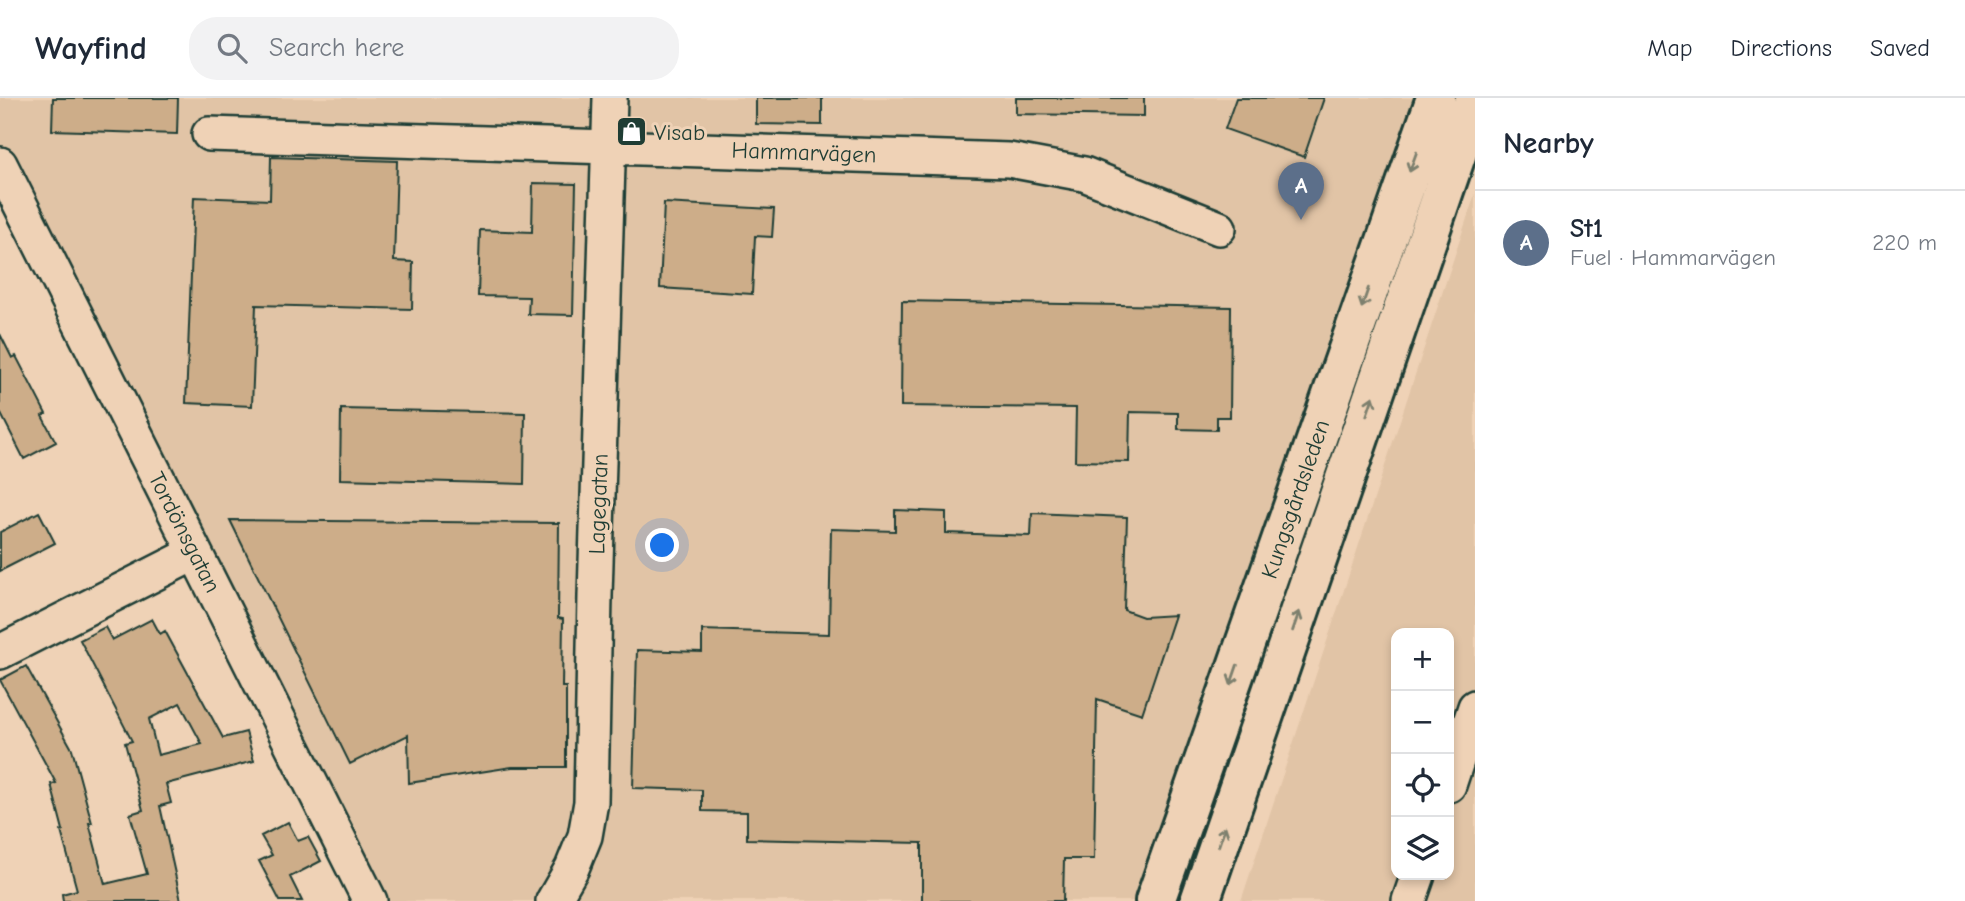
<!DOCTYPE html>
<meta charset="utf-8">
<style>
:root{--surface:#fff;--page:#f2f2f3;--text:#1f2937;--muted:#747a83;--line:#e0e1e3;--accent:#b45309}
body{margin:0;font-family:"Comic Neue",sans-serif;background:var(--page);color:var(--text)}
.controls{position:absolute;right:21px;bottom:21px;display:grid;overflow:hidden;border-radius:14px;box-shadow:0 4px 10px #0003}
.controls button{width:63px;height:63px;display:grid;place-items:center;padding:0;border:0;border-bottom:2px solid var(--line);background:var(--surface);color:var(--text);font:35px sans-serif}
.you{position:absolute;left:663px;top:448px;width:24px;height:24px;margin:-18px;border:5px solid #fff;border-radius:50%;background:#1a73e8;box-shadow:0 0 0 10px #1a73e833}
.badge{display:grid;place-items:center;width:46px;height:46px;border-radius:50%;background:var(--accent);color:#fff;font-size:23px;font-weight:700}
.pin{position:absolute;translate:-50% -58px;filter:drop-shadow(0 2px 4px #0008)}
.pin::after{content:'';position:absolute;top:37px;width:24px;height:21px;background:inherit;clip-path:polygon(0 0,100% 0,50% 100%)}
.list{margin:0;padding:0;list-style:none}
h2{display:flex;justify-content:space-between;align-items:center;height:91px;margin:0;padding:0 28px;font-size:30px}
h2 small{font-size:23px;font-weight:400;color:var(--muted)}
.list li{display:grid;grid-template-columns:46px 1fr auto;gap:21px;align-items:center;box-sizing:border-box;height:105px;padding:0 28px;border-top:2px solid var(--line)}
.list b{display:block;font-size:26px;white-space:nowrap}
.list p{margin:0;font-size:23px;white-space:nowrap;color:var(--muted)}
.list em{font-size:23px;font-style:normal;color:var(--muted)}
.icon{flex:none;width:38px;height:38px;fill:none;stroke:currentColor;stroke-width:2;stroke-linecap:round;stroke-linejoin:round}
.map{position:relative;flex:none;width:1475px;height:803px;overflow:hidden}
header{display:flex;align-items:center;gap:42px;box-sizing:border-box;height:98px;padding:0 35px;background:var(--surface);border-bottom:2px solid var(--line)}
header strong{font-size:33px}
nav{display:flex;gap:38px;margin-inline-start:auto;font-size:24px}
.search{width:490px;height:63px;background:var(--page);display:flex;align-items:center;gap:18px;box-sizing:border-box;padding:0 24px;border-radius:28px;color:var(--muted);font-size:26px}
main{display:flex}
aside{flex:1;background:var(--surface)}
.map>svg:first-child{display:block}
</style>
<header>
<strong>Wayfind</strong>
<div class="search"><svg class="icon" aria-label="search" viewBox="0 0 24 24"><circle cx="10" cy="10" r="6"/><path d="M15 15l6 6"/></svg>Search here</div>
<nav><a>Map</a><a>Directions</a><a>Saved</a></nav>
</header>
<main>
<div class="map">
<svg width="1475" height="803" viewBox="0 0 1475 803">
<rect width="100%" height="100%" fill="#efd2b6"/>
<filter id="ink" filterUnits="userSpaceOnUse"><feTurbulence type="fractalNoise" baseFrequency=".0143" numOctaves="2"/><feDisplacementMap in="SourceGraphic" scale="14" xChannelSelector="R" yChannelSelector="G"/><feConvolveMatrix kernelMatrix="1 2 1 2 8 2 1 2 1" color-interpolation-filters="sRGB"/></filter>
<g filter="url(#ink)">
<path fill="#e1c4a6" fill-rule="evenodd" d="M 0,0 L 1432,0 L 1152,803 L 375,803 L 0,61 Z
M 1475,96 L 1475,803 L 1241,803 ZM 1396,535 L 1449,535 L 1449,777 L 1396,777 Z"/>
<path fill="#cdad89" stroke="#1f3d34" stroke-width="2" fill-rule="evenodd" d="M 53,0 L 178,0 L 177,36 L 52,32 Z
M 756,0 L 822,0 L 822,27 L 756,26 Z
M 1016,0 L 1144,0 L 1144,18 L 1016,16 Z
M 1236,0 L 1324,0 L 1304,59 L 1225,31 Z
M 271,59 L 397,63 L 394,163 L 413,164 L 412,211 L 256,207 L 252,308 L 186,305 L 194,99 L 270,102 Z
M 533,85 L 576,86 L 573,217 L 528,216 L 529,199 L 478,198 L 480,132 L 532,134 Z
M 664,105 L 774,111 L 772,139 L 755,138 L 752,196 L 660,190 Z
M 902,203 L 1231,209 L 1230,319 L 1217,319 L 1217,332 L 1178,331 L 1178,315 L 1130,314 L 1129,364 L 1075,363 L 1076,310 L 901,308 Z
M 0,236 L 12,260 L 16,258 L 46,316 L 42,318 L 56,344 L 24,361 L 0,314 Z
M 341,311 L 525,315 L 524,386 L 340,381 Z
M 895,412 L 946,414 L 946,435 L 1031,438 L 1032,415 L 1127,419 L 1124,512 L 1143,519 L 1175,517 L 1142,616 L 1097,601 L 1094,761 L 1064,761 L 1063,803 L 922,803 L 922,745 L 747,741 L 747,714 L 702,713 L 702,692 L 633,690 L 637,552 L 702,554 L 702,532 L 829,536 L 831,431 L 895,433 Z
M 39,414 L 55,445 L 0,473 L 0,434 Z
M 230,422 L 559,425 L 558,520 L 563,521 L 562,589 L 566,589 L 566,669 L 512,669 L 409,685 L 408,637 L 350,666 Z
M 152,521 L 160,536 L 165,533 L 223,640 L 246,634 L 254,663 L 166,686 L 171,705 L 160,708 L 181,803 L 63,803 L 62,796 L 77,792 L 61,733 L 63,732 L 51,686 L 56,685 L 0,582 L 26,568 L 72,651 L 92,725 L 89,725 L 105,786 L 147,776 L 130,716 L 143,712 L 125,645 L 132,643 L 80,542 L 105,529 L 112,542 ZM 180,605 L 202,646 L 158,657 L 149,621 Z
M 288,724 L 298,743 L 308,739 L 321,763 L 290,779 L 302,803 L 280,803 L 259,763 L 272,757 L 261,738 Z"/>
<g fill="none" stroke-linecap="round" stroke-linejoin="round">
<defs>
<path id="minor" d="M 209,36 L 1009,62 L 1084,76 L 1219,130
M 0,66 L 370,803
M 0,554 L 195,455
M 1449,687 L 1475,609
M 553,803 L 572,770 L 585,738 L 591,704 L 595,498 L 610,0
M 1409,803 L 1418,777"/>
<path id="major" d="M 1155,803 L 1436,0
M 1200,803 L 1475,2"/>
</defs>
<use href="#minor" stroke="#1f3d34" stroke-width="38"/>
<use href="#major" stroke="#1f3d34" stroke-width="44"/>
<use href="#minor" stroke="#efd2b6" stroke-width="33"/>
<use href="#major" stroke="#efd2b6" stroke-width="38"/>
</g>
<defs><path id="oneway-shaft" d="M-6 0H5M1.5-3L5.5 0L1.5 3" fill="none" stroke-width="1.6" stroke-linecap="round" stroke-linejoin="round" transform="scale(1.75)"/></defs>
<g stroke="#7d806e">
<use href="#oneway-shaft" transform="translate(1413 64) rotate(110)"/>
<use href="#oneway-shaft" transform="translate(1365 200) rotate(109)"/>
<use href="#oneway-shaft" transform="translate(1370 308) rotate(-71)"/>
<use href="#oneway-shaft" transform="translate(1296 523) rotate(-71)"/>
<use href="#oneway-shaft" transform="translate(1234 577) rotate(109)"/>
<use href="#oneway-shaft" transform="translate(1222 738) rotate(-71)"/>
</g>
</g>
<defs>
<symbol id="shop-square" viewBox="-11 -11 22 22"><rect x="-9" y="-9" width="18" height="18" rx="4" fill="#1f3d34" stroke="#efd2b6"/><path d="M-5-2.5h2.3a2.7 3.5 0 0 1 5.4 0H5L5.5 6h-11ZM-1.5-2.5h3a1.5 2.3 0 0 0-3 0Z" fill="#fff"/></symbol>
</defs>
<g fill-rule="evenodd">
<use href="#shop-square" x="614" y="16" width="35" height="35"/>
</g>
<g text-anchor="middle" stroke-width="6" stroke-linejoin="round" paint-order="stroke">
<g font-size="23" fill="#1f3d34" stroke="#efd2b6" text-anchor="start">
<text x="654" y="42">Visab</text>
</g>
<g font-size="23" fill="#1f3d34" stroke="#efd2b6">
<text transform="translate(804 54) rotate(2)" y="8">Hammarvägen</text>
<text transform="translate(1295 401) rotate(-71)" y="8">Kungsgårdsleden</text>
<text transform="translate(598 406) rotate(-88)" y="8">Lagegatan</text>
<text transform="translate(185 434) rotate(63)" y="8">Tordönsgatan</text>
</g>
</g>
</svg>
<div class="controls">
<button>+</button>
<button>−</button>
<button><svg class="icon" aria-label="locate" viewBox="0 0 24 24"><circle cx="12" cy="12" r="6"/><path d="M12 2v4M12 18v4M2 12h4M18 12h4"/></svg></button>
<button><svg class="icon" aria-label="layers" viewBox="0 0 24 24"><path d="M12 4l9 5-9 5-9-5zM3 14l9 5 9-5"/></svg></button>
</div>
<div class="you"></div>
<div class="pin badge" style="left:1301px;top:122px;background:#5c6f8a">A</div>
</div>
<aside>
<h2>Nearby<small></small></h2>
<ul class="list">
<li><span class="badge" style="background:#5c6f8a">A</span><div><b>St1</b><p>Fuel · Hammarvägen</p></div><em>220 m</em></li>
</ul>
</aside>
</main>
